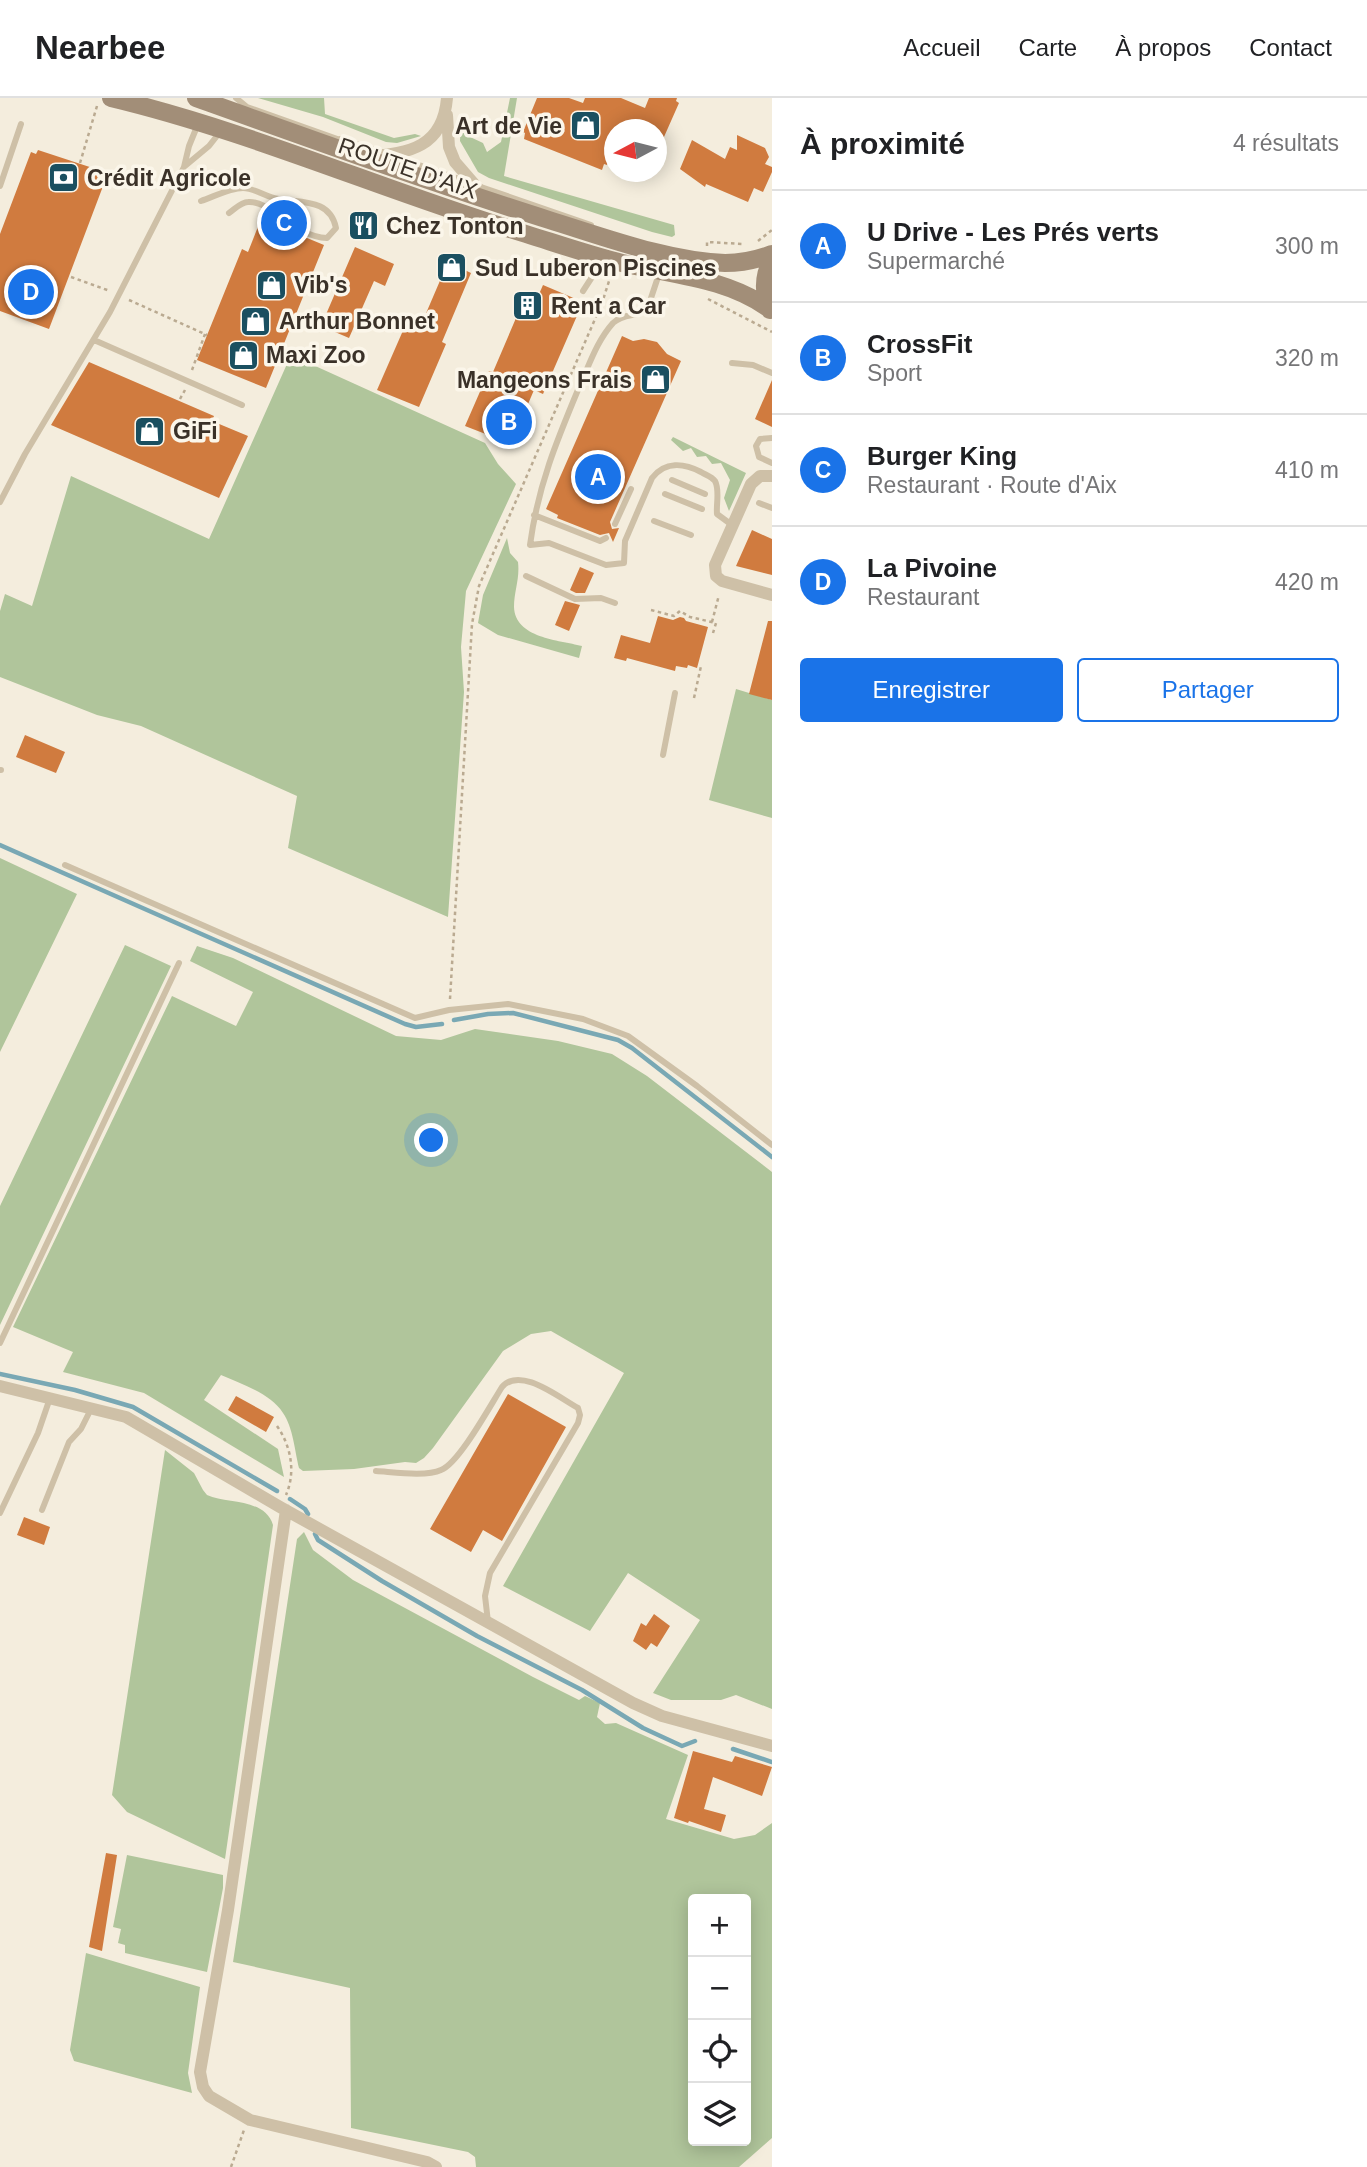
<!DOCTYPE html>
<html lang="fr">
<meta charset="utf-8">
<style>
:root{--surface:#fff;--page:#f6f6f6;--text:#202124;--muted:#757577;--line:#e0e0e0;--accent:#1a73e8}
body{margin:0;font-family:Arial,sans-serif;background:var(--page);color:var(--text)}
.controls{position:absolute;right:21px;bottom:21px;display:grid;overflow:hidden;border-radius:7px;box-shadow:0 4px 18px #0003}
.controls button{width:63px;height:63px;display:grid;place-items:center;padding:0;border:0;border-bottom:2px solid var(--line);background:var(--surface);color:var(--text);font:35px sans-serif}
.compass{position:absolute;left:604px;top:21px;width:63px;height:63px;border-radius:50%;background:var(--surface);box-shadow:0 4px 18px #0003;rotate:263deg}
.you{position:absolute;left:432px;top:1043px;width:24px;height:24px;margin:-18px;border:5px solid #fff;border-radius:50%;background:#1a73e8;box-shadow:0 0 0 10px #1a73e833}
.badge{display:grid;place-items:center;width:46px;height:46px;border-radius:50%;background:var(--accent);color:#fff;font-size:23px;font-weight:700}
.pin{position:absolute;translate:-50% -50%;border:4px solid #fff;box-shadow:0 2px 7px #0006}
.list{margin:0;padding:0;list-style:none}
h2{display:flex;justify-content:space-between;align-items:center;height:91px;margin:0;padding:0 28px;font-size:30px}
h2 small{font-size:23px;font-weight:400;color:var(--muted)}
.list li{display:grid;grid-template-columns:46px 1fr auto;gap:21px;align-items:center;box-sizing:border-box;height:112px;padding:0 28px;border-top:2px solid var(--line)}
.list b{display:block;font-size:26px;white-space:nowrap}
.list p{margin:0;font-size:23px;white-space:nowrap;color:var(--muted)}
.list em{font-size:23px;font-style:normal;color:var(--muted)}
.actions{display:flex;gap:14px;padding:21px 28px}
.actions a{flex:1;padding:16px 0;border:2px solid var(--accent);border-radius:7px;text-align:center;font-size:24px;color:var(--accent)}
.actions .main{background:var(--accent);color:#fff}
.icon{flex:none;width:38px;height:38px;fill:none;stroke:currentColor;stroke-width:2;stroke-linecap:round;stroke-linejoin:round}
.map{position:relative;flex:none;width:772px;height:2069px;overflow:hidden}
header{display:flex;align-items:center;gap:42px;box-sizing:border-box;height:98px;padding:0 35px;background:var(--surface);border-bottom:2px solid var(--line)}
header strong{font-size:33px}
nav{display:flex;gap:38px;margin-inline-start:auto;font-size:24px}
main{display:flex}
aside{flex:1;background:var(--surface)}
.map>svg:first-child{display:block}
</style>
<header>
<strong>Nearbee</strong>
<nav><a>Accueil</a><a>Carte</a><a>À propos</a><a>Contact</a></nav>
</header>
<main>
<div class="map">
<svg width="772" height="2069" viewBox="0 0 772 2069">
<rect width="100%" height="100%" fill="#f4eddd"/>
<path fill="#b0c59b" fill-rule="evenodd" d="M 258,0 L 324,0 L 325,16 L 394,40 L 415,36 L 421,38 L 397,45 L 386,44 L 323,19 Z
M 510,0 L 517,0 L 504,78 L 674,127 L 675,137 L 672,139 L 652,134 L 489,80 L 478,74 L 460,43 L 461,17 L 466,17 L 468,38 L 483,45 L 487,54 L 501,44 Z
M 291,257 L 485,345 L 498,366 L 516,386 L 466,493 L 461,549 L 464,594 L 448,819 L 288,750 L 297,698 L 141,628 L 97,617 L 0,579 L 0,513 L 5,496 L 32,508 L 71,378 L 209,441 Z
M 673,339 L 746,375 L 729,413 L 724,400 L 730,382 L 721,365 L 712,366 L 706,358 L 697,359 L 691,350 L 683,353 L 671,342 Z
M 507,440 L 510,455 L 518,464 C 520,481 514,493 514,509 C 515,540 559,542 582,548 L 579,560 L 498,537 L 478,525 L 483,497 Z
M 736,591 L 772,602 L 772,720 L 709,702 Z
M 0,760 L 77,796 L 0,954 Z
M 125,847 L 171,868 L 0,1227 L 0,1108 Z
M 197,848 L 233,860 L 396,938 L 441,942 L 475,931 L 558,943 L 612,956 L 647,978 L 772,1074 L 772,1611 L 736,1597 L 721,1602 L 671,1602 L 653,1595 L 700,1522 L 628,1475 L 590,1533 L 503,1488 L 624,1275 L 551,1233 L 531,1236 L 503,1253 L 433,1350 L 424,1360 L 416,1365 L 405,1364 L 354,1371 L 303,1373 L 299,1370 C 295,1354 293,1329 283,1315 C 271,1296 242,1286 221,1277 L 204,1302 L 278,1351 L 284,1379 L 144,1295 L 63,1274 L 73,1254 L 13,1229 L 172,898 L 236,928 L 253,894 L 190,863 Z
M 165,1352 L 194,1375 L 203,1392 L 207,1397 C 227,1406 265,1400 273,1427 L 225,1761 L 127,1714 L 112,1697 Z
M 304,1434 L 313,1452 L 353,1482 L 533,1579 L 579,1602 L 585,1598 L 600,1605 L 597,1619 L 605,1626 L 616,1625 L 688,1657 L 666,1721 L 734,1741 L 755,1737 L 772,1725 L 772,2040 L 739,2069 L 476,2069 L 475,2059 L 468,2054 L 351,2030 L 350,1890 L 233,1864 L 297,1441 ZM 693,1801 L 746,1801 L 746,2043 L 693,2043 Z
M 127,1757 L 223,1777 L 223,1790 L 207,1874 L 125,1855 L 125,1847 L 118,1845 L 121,1831 L 113,1829 Z
M 86,1855 L 200,1889 L 188,1975 L 192,1995 L 74,1963 L 70,1952 Z"/>
<g fill="none" stroke-linecap="round" stroke-linejoin="round">
<path stroke="#79a8b4" stroke-width="4.5" d="M 0,747 L 405,926 L 416,929 L 442,926
M 454,922 L 488,916 L 513,915 L 618,942 L 632,950 L 772,1059
M 0,1276 L 75,1292 L 133,1309 L 277,1393
M 290,1401 L 305,1411 L 308,1416
M 315,1436 L 318,1442 L 382,1483 L 477,1538 L 582,1592 L 643,1630 L 682,1648 L 695,1643
M 733,1651 L 772,1664"/>
</g>
<path fill="#d07b3f" d="M 537,0 L 569,0 L 583,5 L 585,0 L 621,0 L 645,10 L 649,0 L 677,0 L 676,3 L 679,5 L 656,57 L 656,32 L 614,32 L 614,48 L 607,67 L 604,66 L 602,72 L 524,41 L 525,35 L 523,34 Z
M 737,37 L 765,50 L 769,59 L 765,66 L 772,69 L 772,74 L 763,94 L 754,90 L 748,104 L 706,86 L 705,89 L 680,71 L 692,42 L 725,61 L 730,49 L 737,52 Z
M 38,52 L 108,75 L 49,231 L 0,213 L 0,136 L 31,54 L 36,56 Z
M 261,121 L 324,147 L 266,290 L 197,262 L 242,151 L 248,154 Z
M 355,149 L 394,166 L 385,188 L 374,183 L 349,240 L 321,228 Z
M 448,164 L 471,175 L 442,244 L 446,246 L 419,309 L 377,292 L 405,228 L 418,234 Z
M 543,187 L 583,204 L 543,296 L 534,292 L 511,346 L 465,328 L 489,273 L 493,274 L 525,199 L 536,203 Z
M 622,238 L 633,243 L 644,241 L 657,244 L 667,256 L 681,263 L 610,424 L 612,431 L 619,430 L 613,444 L 609,435 L 600,437 L 557,420 L 558,417 L 546,411 Z
M 89,264 L 214,318 L 212,323 L 248,338 L 219,400 L 51,327 Z
M 772,282 L 772,329 L 755,321 Z
M 752,432 L 772,441 L 772,477 L 736,468 Z
M 580,469 L 594,475 L 585,495 L 576,495 L 570,492 Z
M 565,503 L 580,507 L 569,533 L 555,527 Z
M 658,518 L 673,522 L 680,519 L 684,520 L 686,523 L 708,529 L 697,570 L 688,567 L 687,570 L 676,568 L 675,573 L 627,560 L 626,563 L 614,560 L 621,537 L 650,545 Z
M 768,523 L 772,523 L 772,602 L 749,596 Z
M 25,637 L 65,654 L 56,675 L 16,659 Z
M 508,1296 L 566,1329 L 502,1443 L 483,1432 L 471,1454 L 430,1431 Z
M 236,1298 L 274,1319 L 266,1334 L 228,1312 Z
M 24,1419 L 50,1429 L 44,1447 L 17,1437 Z
M 654,1516 L 670,1528 L 657,1549 L 651,1545 L 646,1552 L 633,1543 L 641,1525 L 646,1528 Z
M 693,1653 L 732,1664 L 735,1658 L 772,1669 L 762,1698 L 713,1679 L 704,1711 L 726,1717 L 721,1734 L 689,1723 L 688,1725 L 674,1720 Z
M 106,1755 L 117,1757 L 102,1853 L 89,1849 Z"/>
<g fill="none" stroke-linecap="round" stroke-linejoin="round">
<path stroke="#baaa91" stroke-width="2.5" stroke-dasharray="3.5 3.5" stroke-linecap="butt" d="M 80,65 L 97,8
M 758,143 L 772,132
M 707,148 L 707,144 L 742,146
M 71,179 L 110,193
M 708,201 L 772,234
M 129,202 L 207,237
M 192,272 L 205,236
M 180,301 L 185,292
M 651,512 L 674,518 L 680,513 L 690,519 L 716,525 L 713,535
M 712,524 L 719,497
M 694,600 L 701,568
M 450,901 L 472,526 L 479,488 L 602,205 L 610,180
M 277,1328 C 291,1348 296,1374 286,1397
M 231,2069 L 244,2032"/>
<path stroke="#cec0a7" stroke-width="6" d="M 236,0 L 247,9 L 343,43
M 340,41 L 382,54
M 393,58 L 468,84
M 185,68 L 209,48 L 220,34
M 0,88 L 21,26
M 478,88 L 591,127
M 201,103 C 213,99 230,90 243,90 C 255,90 267,100 279,101 C 302,105 330,101 336,130 L 327,140 C 294,139 271,102 248,104 C 241,104 235,111 229,115
M 659,176 L 647,212 C 637,219 623,215 613,225 C 597,243 590,265 580,287 C 557,342 538,387 530,447 L 549,445 L 606,467 L 624,465 L 625,443 L 652,380 C 665,363 684,365 701,374 C 706,377 712,379 715,383 C 720,392 716,406 717,416 L 732,427
M 583,193 L 603,162
M 94,242 L 242,307
M 732,265 L 753,267 L 772,275
M 772,340 L 760,341 L 756,348 L 759,359 L 772,365
M 672,382 L 705,396
M 665,396 L 702,411
M 0,404 L 25,356 L 110,214 L 184,69 L 189,48 L 198,26
M 759,405 L 772,410
M 534,417 L 600,443 L 606,440
M 654,423 L 691,437
M 615,426 L 631,391
M 526,478 L 575,501 L 601,500 L 615,505
M 663,657 L 675,595
M 0,672 L 1,672
M 65,767 L 415,920 L 449,912 L 508,906 L 583,921 L 628,938 L 697,988 L 772,1047
M 0,1245 L 179,865
M 376,1373 C 393,1374 426,1379 441,1372 C 459,1365 490,1308 502,1289 C 520,1268 558,1299 578,1310 L 580,1317 L 578,1325 L 490,1475 L 485,1498 L 488,1524
M 42,1412 L 69,1344 L 81,1331 L 91,1311
M 0,1415 L 38,1335 L 50,1300"/>
<path stroke="#cec0a7" stroke-width="12" d="M 447,17 L 449,49 L 455,64 L 487,101
M 368,59 C 410,55 443,49 447,0
M 772,378 L 760,378 L 751,386 L 715,467 L 716,478 L 722,483 L 772,497
M 0,1288 L 126,1319 L 280,1409 L 633,1605 L 662,1618 L 772,1648
M 286,1412 L 228,1812 L 200,1974 L 203,1989 L 209,1998 L 250,2022 L 427,2064 L 436,2069"/>
<path stroke="#a28e78" stroke-width="18" d="M 111,0 C 253,34 387,94 526,136 C 558,146 590,157 622,165 C 672,177 726,180 768,210
M 196,0 C 314,42 431,85 549,122 C 604,139 668,163 725,165 C 742,165 756,162 772,156
M 770,212 C 763,195 763,178 772,162"/>
</g>
<defs>
<symbol id="shop-square" viewBox="-11 -11 22 22"><rect x="-9" y="-9" width="18" height="18" rx="4" fill="#1a4f60" stroke="#fbf6ea"/><path d="M-5-2.5h2.3a2.7 3.5 0 0 1 5.4 0H5L5.5 6h-11ZM-1.5-2.5h3a1.5 2.3 0 0 0-3 0Z" fill="#fff"/></symbol>
<symbol id="bank-square" viewBox="-11 -11 22 22"><rect x="-9" y="-9" width="18" height="18" rx="4" fill="#1a4f60" stroke="#fbf6ea"/><path d="M-6-4H6V4H-6ZM0-2.3a2.3 2.3 0 1 0 0 4.6a2.3 2.3 0 1 0 0-4.6Z" fill="#fff"/></symbol>
<symbol id="restaurant-square" viewBox="-11 -11 22 22"><rect x="-9" y="-9" width="18" height="18" rx="4" fill="#1a4f60" stroke="#fbf6ea"/><path d="M-5-6h1v4h1v-4h1v4h1v-4h1v5L-1.5 .5V6h-2V.5L-5-1ZM5-6V6H3V1.5H1.5Q1.5-4 5-6Z" fill="#fff"/></symbol>
<symbol id="building-square" viewBox="-11 -11 22 22"><rect x="-9" y="-9" width="18" height="18" rx="4" fill="#1a4f60" stroke="#fbf6ea"/><path d="M-4-6H4V6H1V3H-1V6H-4ZM-2.5-4.3h1.7v1.8h-1.7ZM.8-4.3h1.7v1.8H.8ZM-2.5-1h1.7V.8h-1.7ZM.8-1h1.7V.8H.8Z" fill="#fff"/></symbol>
</defs>
<g fill-rule="evenodd">
<use href="#shop-square" x="568" y="10" width="35" height="35"/>
<use href="#bank-square" x="46" y="62" width="35" height="35"/>
<use href="#restaurant-square" x="346" y="110" width="35" height="35"/>
<use href="#shop-square" x="434" y="152" width="35" height="35"/>
<use href="#shop-square" x="254" y="170" width="35" height="35"/>
<use href="#building-square" x="510" y="190" width="35" height="35"/>
<use href="#shop-square" x="238" y="206" width="35" height="35"/>
<use href="#shop-square" x="226" y="240" width="35" height="35"/>
<use href="#shop-square" x="638" y="264" width="35" height="35"/>
<use href="#shop-square" x="132" y="316" width="35" height="35"/>
</g>
<g text-anchor="middle" stroke-width="7" stroke-linejoin="round" paint-order="stroke">
<g font-size="23" font-weight="bold" fill="#3a3128" stroke="#fbf6ea" text-anchor="start">
<text x="562" y="36" text-anchor="end">Art de Vie</text>
<text x="87" y="88">Crédit Agricole</text>
<text x="386" y="136">Chez Tonton</text>
<text x="475" y="178">Sud Luberon Piscines</text>
<text x="294" y="195">Vib's</text>
<text x="551" y="216">Rent a Car</text>
<text x="279" y="231">Arthur Bonnet</text>
<text x="266" y="265">Maxi Zoo</text>
<text x="632" y="290" text-anchor="end">Mangeons Frais</text>
<text x="173" y="341">GiFi</text>
</g>
<g font-size="23" fill="#3a3128" stroke="#fbf6ea">
<text transform="translate(408 70) rotate(19)" y="8">ROUTE D'AIX</text>
</g>
</g>
</svg>
<div class="controls">
<button>+</button>
<button>−</button>
<button><svg class="icon" aria-label="locate" viewBox="0 0 24 24"><circle cx="12" cy="12" r="6"/><path d="M12 2v4M12 18v4M2 12h4M18 12h4"/></svg></button>
<button><svg class="icon" aria-label="layers" viewBox="0 0 24 24"><path d="M12 4l9 5-9 5-9-5zM3 14l9 5 9-5"/></svg></button>
</div>
<svg class="compass" viewBox="-18 -18 36 36"><path d="M0-13l5 13h-10z" fill="#e53935"/><path d="M0 13l5-13h-10z" fill="#757577"/></svg>
<div class="you"></div>
<div class="pin badge" style="left:598px;top:379px">A</div>
<div class="pin badge" style="left:509px;top:324px">B</div>
<div class="pin badge" style="left:284px;top:125px">C</div>
<div class="pin badge" style="left:31px;top:194px">D</div>
</div>
<aside>
<h2>À proximité<small>4 résultats</small></h2>
<ul class="list">
<li><span class="badge">A</span><div><b>U Drive - Les Prés verts</b><p>Supermarché</p></div><em>300 m</em></li>
<li><span class="badge">B</span><div><b>CrossFit</b><p>Sport</p></div><em>320 m</em></li>
<li><span class="badge">C</span><div><b>Burger King</b><p>Restaurant · Route d'Aix</p></div><em>410 m</em></li>
<li><span class="badge">D</span><div><b>La Pivoine</b><p>Restaurant</p></div><em>420 m</em></li>
</ul>
<div class="actions"><a class="main">Enregistrer</a><a>Partager</a></div>
</aside>
</main>
